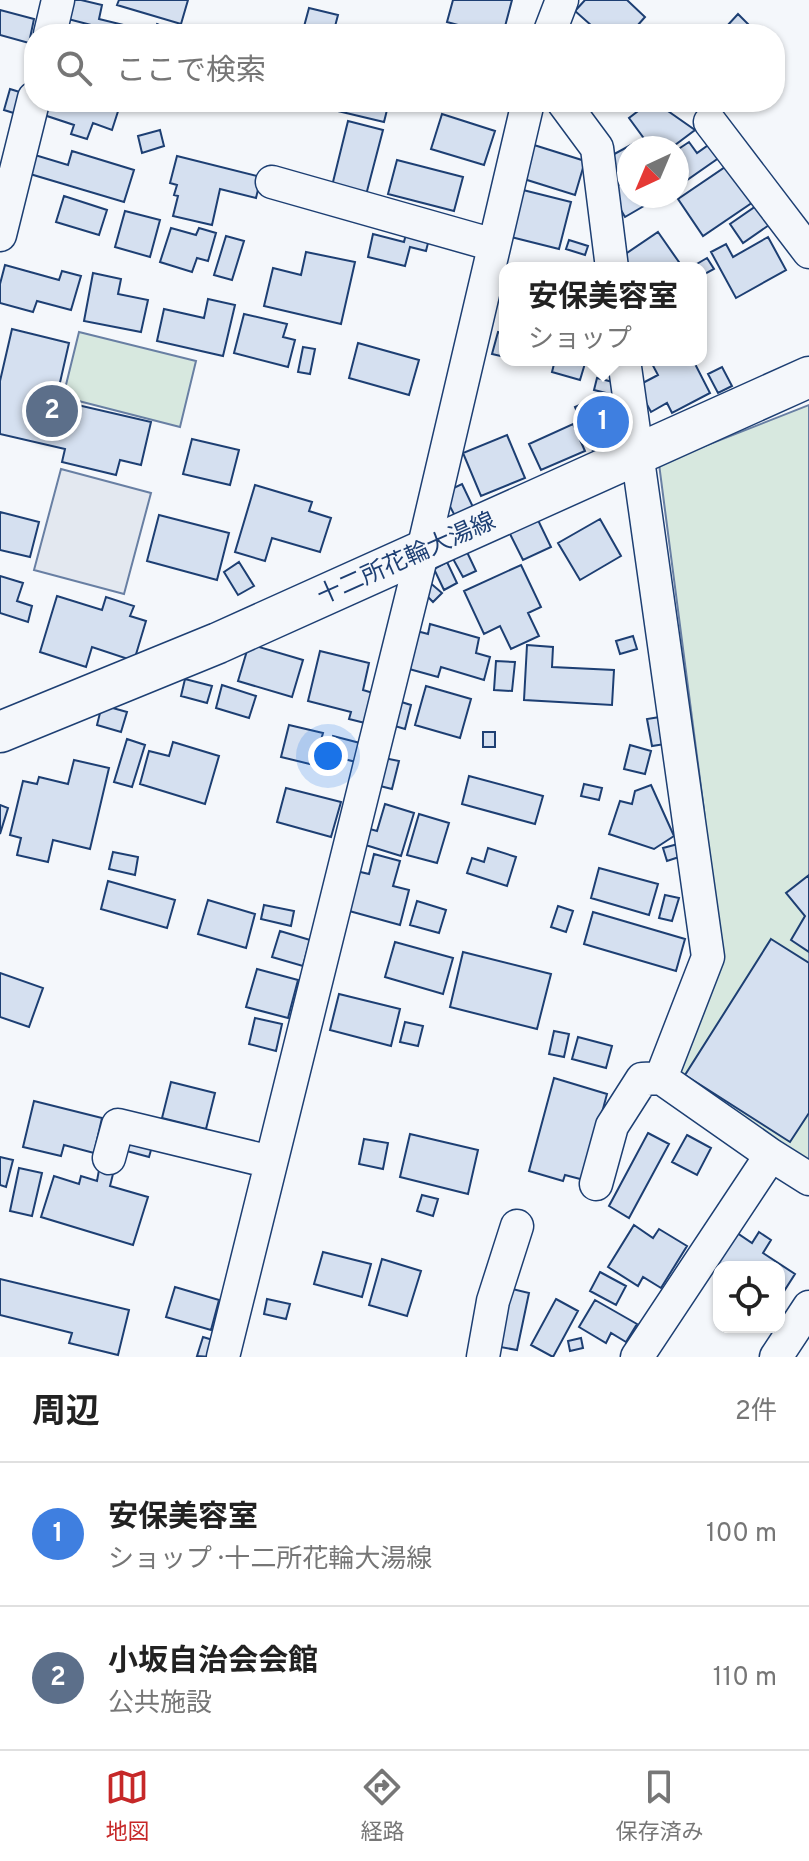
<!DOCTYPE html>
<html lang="ja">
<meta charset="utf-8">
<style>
:root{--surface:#fff;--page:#f6f6f6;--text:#222;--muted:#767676;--line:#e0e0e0;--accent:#c62828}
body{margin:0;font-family:Overpass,"Noto Sans JP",sans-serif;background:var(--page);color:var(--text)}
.controls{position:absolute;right:24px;bottom:24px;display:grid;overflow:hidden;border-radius:16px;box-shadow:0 2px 6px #0004}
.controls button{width:72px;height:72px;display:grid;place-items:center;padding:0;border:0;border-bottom:2px solid var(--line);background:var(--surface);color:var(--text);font:40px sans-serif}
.compass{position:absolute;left:617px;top:136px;width:72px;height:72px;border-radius:50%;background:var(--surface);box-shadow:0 2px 6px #0004;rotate:224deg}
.you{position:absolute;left:328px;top:756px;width:28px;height:28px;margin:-20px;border:6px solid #fff;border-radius:50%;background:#1a73e8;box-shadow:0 0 0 12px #1a73e833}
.badge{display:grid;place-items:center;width:52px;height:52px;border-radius:50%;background:var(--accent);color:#fff;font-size:26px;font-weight:700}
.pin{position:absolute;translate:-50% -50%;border:4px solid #fff;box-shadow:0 2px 8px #0006}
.popup{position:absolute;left:499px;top:262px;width:208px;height:104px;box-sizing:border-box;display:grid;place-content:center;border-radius:16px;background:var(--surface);filter:drop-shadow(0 2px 6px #0005);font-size:26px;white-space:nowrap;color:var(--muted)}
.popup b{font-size:30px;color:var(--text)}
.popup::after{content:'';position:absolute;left:50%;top:100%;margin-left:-16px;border:16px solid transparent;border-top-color:var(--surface)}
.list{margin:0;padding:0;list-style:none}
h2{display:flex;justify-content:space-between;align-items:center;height:104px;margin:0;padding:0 32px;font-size:34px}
h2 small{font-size:26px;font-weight:400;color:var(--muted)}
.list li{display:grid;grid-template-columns:52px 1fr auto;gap:24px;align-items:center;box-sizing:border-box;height:144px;padding:0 32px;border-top:2px solid var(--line)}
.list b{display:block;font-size:30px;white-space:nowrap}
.list p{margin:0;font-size:26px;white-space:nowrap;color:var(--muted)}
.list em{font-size:26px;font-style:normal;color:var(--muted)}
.icon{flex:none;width:44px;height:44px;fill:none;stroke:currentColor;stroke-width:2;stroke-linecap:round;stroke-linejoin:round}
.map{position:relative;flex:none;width:809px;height:1357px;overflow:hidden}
.search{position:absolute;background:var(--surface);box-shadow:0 2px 6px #0004;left:24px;right:24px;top:24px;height:88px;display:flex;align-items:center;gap:20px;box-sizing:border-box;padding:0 28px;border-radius:32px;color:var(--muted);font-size:30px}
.sheet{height:392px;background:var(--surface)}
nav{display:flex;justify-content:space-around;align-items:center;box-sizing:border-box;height:112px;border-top:2px solid var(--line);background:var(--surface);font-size:22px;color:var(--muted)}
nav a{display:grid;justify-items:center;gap:4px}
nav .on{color:var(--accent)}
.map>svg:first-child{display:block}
</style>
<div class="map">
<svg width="809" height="1357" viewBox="0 0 809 1357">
<rect width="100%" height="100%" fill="#f4f7fb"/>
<path fill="#d7e8df" stroke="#687fa3" stroke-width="2" d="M 79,332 L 196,361 L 180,427 L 63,397 Z
M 809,405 L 809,1167 L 673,1079 L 716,968 L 704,810 L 659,464 Z"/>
<path fill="#e3e8f0" stroke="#687fa3" stroke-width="2" d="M 61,469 L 151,493 L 124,594 L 34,570 Z"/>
<path fill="#d5e0f0" stroke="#1d3f73" stroke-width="2" d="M 72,0 L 81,0 L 102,5 L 99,19 L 148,31 L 147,34 L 93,34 L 95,26 L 68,19 Z
M 119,0 L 188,0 L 181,24 L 117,5 Z
M 453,0 L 512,0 L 503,34 L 491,34 L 447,22 Z
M 585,0 L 627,0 L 645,17 L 630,34 L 601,34 L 575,11 Z
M 309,8 L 338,15 L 333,34 L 302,34 Z
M 0,10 L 34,19 L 29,43 L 0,35 Z
M 738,14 L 751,27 L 745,34 L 732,34 L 726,27 Z
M 157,24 L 170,30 L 169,34 L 153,34 Z
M 10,89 L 26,94 L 20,115 L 4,110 Z
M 45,102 L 121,102 L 112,130 L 93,123 L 87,139 L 71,134 L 74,125 L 41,114 Z
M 300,102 L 389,102 L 384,122 Z
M 650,102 L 655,102 L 695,130 L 671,148 L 651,148 L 629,118 Z
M 442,114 L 495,131 L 484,165 L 431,149 Z
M 348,121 L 383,130 L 366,195 L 332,186 Z
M 160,130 L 164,146 L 142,153 L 138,136 Z
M 638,141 L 642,148 L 629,148 L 629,196 L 661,196 L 625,217 L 610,191 L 622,183 L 607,158 Z
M 714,141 L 723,155 L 677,187 L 677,150 L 689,142 L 697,153 Z
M 534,145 L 585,161 L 575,195 L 524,179 Z
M 72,151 L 134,170 L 124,202 L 30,174 L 35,155 L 68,165 Z
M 177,156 L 261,177 L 256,198 L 220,189 L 212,225 L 173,216 L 178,196 L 174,195 L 177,185 L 170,183 Z
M 397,160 L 463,177 L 454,211 L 388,194 Z
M 734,161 L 759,198 L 703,236 L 678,199 Z
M 523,190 L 571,202 L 559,249 L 511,237 Z
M 64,196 L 107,210 L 99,235 L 56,222 Z
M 759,204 L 772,223 L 743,243 L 730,224 Z
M 125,211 L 160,220 L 150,257 L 115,247 Z
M 171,228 L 196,235 L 199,228 L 216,233 L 208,261 L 197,258 L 192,272 L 160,262 Z
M 407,230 L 430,235 L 426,251 L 410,247 L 405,266 L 368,257 L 373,234 L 404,242 Z
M 658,232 L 681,265 L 676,268 L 624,268 L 618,259 Z
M 226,236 L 244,241 L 232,280 L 214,275 Z
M 768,237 L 786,270 L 736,298 L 711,252 L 726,244 L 733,257 Z
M 569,240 L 588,246 L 585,255 L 566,249 Z
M 306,252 L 355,262 L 341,324 L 264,306 L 273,268 L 301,275 Z
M 707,258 L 714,269 L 701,276 L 701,268 L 690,268 Z
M 5,265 L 59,280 L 62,271 L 81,276 L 71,310 L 37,301 L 33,312 L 0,303 L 0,284 Z
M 93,273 L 121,279 L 118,294 L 148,300 L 141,332 L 84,321 Z
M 208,299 L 235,305 L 223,356 L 157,341 L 164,309 L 204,318 Z
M 244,314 L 287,324 L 283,337 L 295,340 L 288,367 L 234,353 Z
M 12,329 L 69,343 L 56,400 L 151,422 L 141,465 L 120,460 L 116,475 L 62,462 L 65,449 L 0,434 L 0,381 Z
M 498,332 L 505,334 L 505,357 L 492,354 Z
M 358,343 L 419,360 L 409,395 L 349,378 Z
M 303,347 L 315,349 L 310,374 L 298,372 Z
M 555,360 L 586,360 L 580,380 L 552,372 Z
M 593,360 L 612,360 L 608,370 L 592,365 Z
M 650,360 L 693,360 L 710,393 L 672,413 L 667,403 L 651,412 L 637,386 L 658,375 Z
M 722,367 L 732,386 L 718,393 L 708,374 Z
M 597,378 L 617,383 L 614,395 L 594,390 Z
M 597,397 L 601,408 L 617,402 L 631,435 L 593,451 L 575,407 Z
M 573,424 L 585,451 L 541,470 L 529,444 Z
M 507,435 L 525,478 L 481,496 L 463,453 Z
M 192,439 L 239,450 L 230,485 L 183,474 Z
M 462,484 L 473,507 L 455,516 L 443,493 Z
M 255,485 L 312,502 L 309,511 L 331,518 L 320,552 L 272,538 L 265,561 L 235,552 Z
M 0,512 L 39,522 L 30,557 L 0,550 Z
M 159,515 L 229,533 L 217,580 L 147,561 Z
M 536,516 L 551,547 L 523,560 L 508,530 Z
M 600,519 L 621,556 L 580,580 L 558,543 Z
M 466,550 L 476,571 L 463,577 L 452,557 Z
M 239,562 L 254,586 L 238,595 L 224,572 Z
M 447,562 L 457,583 L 444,590 L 434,569 Z
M 521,565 L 541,607 L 528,613 L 539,636 L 511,649 L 500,626 L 484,634 L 464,591 Z
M 0,576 L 23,583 L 17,601 L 32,606 L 28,622 L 0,613 Z
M 428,581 L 442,593 L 433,602 L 420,589 Z
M 57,596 L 102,610 L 106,597 L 134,606 L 130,616 L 146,621 L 134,661 L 92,647 L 86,667 L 40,652 Z
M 430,624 L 479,638 L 476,653 L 490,657 L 484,680 L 441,667 L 438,677 L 402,667 L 413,630 L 428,634 Z
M 633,636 L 637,649 L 620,654 L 616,641 Z
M 249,644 L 303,660 L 292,697 L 238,681 Z
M 527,645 L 553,647 L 552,667 L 614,670 L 612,705 L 524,700 Z
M 320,651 L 369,663 L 363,690 L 373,693 L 365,723 L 349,719 L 351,712 L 308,701 Z
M 496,661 L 515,662 L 512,691 L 494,690 Z
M 185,679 L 212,686 L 207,703 L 181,696 Z
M 222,685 L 256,696 L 249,718 L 216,708 Z
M 426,686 L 471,699 L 460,738 L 415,725 Z
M 395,700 L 411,705 L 405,729 L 388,724 Z
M 102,705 L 127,712 L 121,732 L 97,725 Z
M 660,717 L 665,744 L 652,746 L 647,719 Z
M 289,725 L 323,733 L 314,765 L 281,757 Z
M 483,732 L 495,732 L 495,747 L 483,747 Z
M 333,736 L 360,743 L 356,762 L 328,755 Z
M 127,739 L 145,745 L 132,787 L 114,782 Z
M 173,742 L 219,756 L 205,804 L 140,784 L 149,751 L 169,756 Z
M 630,745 L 651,751 L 645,774 L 624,769 Z
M 384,758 L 399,761 L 392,789 L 376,785 Z
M 74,760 L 109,768 L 90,849 L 53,840 L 48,862 L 17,855 L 21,838 L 10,835 L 23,781 L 37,784 L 39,777 L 68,784 Z
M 469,776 L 543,796 L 535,824 L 462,804 Z
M 584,784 L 602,788 L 599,800 L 581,796 Z
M 651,785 L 674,836 L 654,849 L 609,834 L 620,801 L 632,804 L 635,791 Z
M 286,788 L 341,802 L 331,837 L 277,822 Z
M 385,804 L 414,813 L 401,856 L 359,843 L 363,827 L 377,831 Z
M 0,805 L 8,808 L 0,834 Z
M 419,814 L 449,823 L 437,863 L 407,855 Z
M 678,844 L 682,856 L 667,861 L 663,848 Z
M 488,848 L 516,857 L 507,886 L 467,873 L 472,858 L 484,862 Z
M 113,852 L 138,857 L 135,875 L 109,869 Z
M 374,854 L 400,861 L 393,886 L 409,890 L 400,925 L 342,909 L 352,870 L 369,874 Z
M 599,868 L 658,884 L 649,915 L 591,898 Z
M 809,875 L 809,952 L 791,940 L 805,916 L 786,893 Z
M 108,881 L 175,900 L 167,928 L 101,909 Z
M 665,895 L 679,898 L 672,921 L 659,918 Z
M 208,900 L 255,914 L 246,948 L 198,934 Z
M 417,901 L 446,910 L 439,933 L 410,925 Z
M 264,905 L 294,911 L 291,926 L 261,919 Z
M 558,906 L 573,911 L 566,932 L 551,927 Z
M 593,912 L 685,939 L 676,971 L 584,944 Z
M 280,931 L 310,940 L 303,966 L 272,957 Z
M 771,939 L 809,963 L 809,1113 L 790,1142 L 685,1075 Z
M 395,942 L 453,958 L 443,994 L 385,977 Z
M 463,952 L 551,974 L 537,1029 L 450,1007 Z
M 257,969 L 298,980 L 288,1018 L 246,1007 Z
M 0,973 L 43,988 L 29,1027 L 0,1017 Z
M 339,994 L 400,1009 L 391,1046 L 330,1030 Z
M 255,1018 L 282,1024 L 276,1051 L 249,1044 Z
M 405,1022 L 423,1026 L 418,1046 L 400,1042 Z
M 554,1031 L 569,1034 L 564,1057 L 549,1054 Z
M 578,1037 L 612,1046 L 606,1068 L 572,1059 Z
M 554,1078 L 607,1094 L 584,1180 L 565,1175 L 563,1181 L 529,1171 Z
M 171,1082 L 215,1093 L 206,1129 L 162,1118 Z
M 34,1101 L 102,1118 L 94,1153 L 64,1145 L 61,1156 L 23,1147 Z
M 648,1133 L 669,1144 L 629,1218 L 609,1206 Z
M 410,1134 L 478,1150 L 468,1194 L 400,1177 Z
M 687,1135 L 711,1148 L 697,1175 L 672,1162 Z
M 127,1136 L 153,1143 L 149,1157 L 123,1150 Z
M 364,1139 L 388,1143 L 383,1169 L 359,1164 Z
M 0,1157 L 13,1160 L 6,1187 L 0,1185 Z
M 19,1168 L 42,1173 L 32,1216 L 10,1211 Z
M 99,1170 L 113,1174 L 110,1186 L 148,1197 L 133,1245 L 41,1217 L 54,1176 L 79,1184 L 81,1176 L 97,1181 Z
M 422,1195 L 438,1199 L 433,1216 L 417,1211 Z
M 634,1225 L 653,1238 L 659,1229 L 687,1246 L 661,1288 L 643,1277 L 638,1286 L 608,1267 Z
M 759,1232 L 771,1240 L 763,1253 L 795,1274 L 779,1299 L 779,1267 L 719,1267 L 719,1276 L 712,1271 L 737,1233 L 752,1243 Z
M 323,1252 L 371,1264 L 362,1297 L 314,1284 Z
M 382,1259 L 421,1271 L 407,1316 L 369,1305 Z
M 600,1272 L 626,1286 L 616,1305 L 590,1291 Z
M 0,1279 L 129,1310 L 118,1355 L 69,1343 L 72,1333 L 0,1315 Z
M 175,1287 L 219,1300 L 211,1330 L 166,1317 Z
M 508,1288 L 529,1293 L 517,1350 L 495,1346 Z
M 267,1299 L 290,1304 L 286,1319 L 264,1314 Z
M 556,1299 L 578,1311 L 553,1357 L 531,1345 Z
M 595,1300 L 637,1324 L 626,1342 L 611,1333 L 606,1343 L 579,1327 Z
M 203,1337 L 216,1341 L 211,1357 L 197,1356 Z
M 581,1338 L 583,1348 L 570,1351 L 568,1341 Z"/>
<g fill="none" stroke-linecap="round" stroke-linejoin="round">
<defs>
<path id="minor" d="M 50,34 L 58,0
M 549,34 L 562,0
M 563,102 L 597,148 L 612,268
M 710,122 L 809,252
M 272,182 L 494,245
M 0,235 L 34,98
M 624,360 L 708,957 L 661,1078 L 771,1155 L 809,1179
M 109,1158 L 118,1125 L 271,1162
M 596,1184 L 612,1126 L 642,1079 L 661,1078
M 223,1357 L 423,550 L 528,102
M 483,1357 L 493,1301 L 517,1226
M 637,1357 L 771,1155
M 776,1357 L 809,1307"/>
<path id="major" d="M 0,732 L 218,643 L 809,377"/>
</defs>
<use href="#minor" stroke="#1d3f73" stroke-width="35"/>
<use href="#major" stroke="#1d3f73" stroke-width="43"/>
<use href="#minor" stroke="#f4f7fb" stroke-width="32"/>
<use href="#major" stroke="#f4f7fb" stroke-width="40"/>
</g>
<g text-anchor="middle" stroke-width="6" stroke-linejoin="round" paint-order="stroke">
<g font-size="24" fill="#1d3f73" stroke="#f4f7fb">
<text transform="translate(406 558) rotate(-24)" y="8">十二所花輪大湯線</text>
</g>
</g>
</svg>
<div class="controls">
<button><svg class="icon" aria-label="locate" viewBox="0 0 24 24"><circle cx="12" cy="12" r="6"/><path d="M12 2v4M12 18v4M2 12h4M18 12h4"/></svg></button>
</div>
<svg class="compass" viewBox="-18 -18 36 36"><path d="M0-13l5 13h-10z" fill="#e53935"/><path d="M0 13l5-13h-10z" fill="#767676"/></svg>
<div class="you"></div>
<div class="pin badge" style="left:603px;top:422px;background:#3f7fe0">1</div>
<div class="popup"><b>安保美容室</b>ショップ</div>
<div class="pin badge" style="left:52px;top:411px;background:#5c6f8a">2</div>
<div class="search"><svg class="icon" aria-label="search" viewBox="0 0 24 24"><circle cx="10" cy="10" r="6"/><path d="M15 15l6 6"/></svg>ここで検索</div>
</div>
<section class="sheet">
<h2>周辺<small>2件</small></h2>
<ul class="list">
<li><span class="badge" style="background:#3f7fe0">1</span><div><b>安保美容室</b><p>ショップ · 十二所花輪大湯線</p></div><em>100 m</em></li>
<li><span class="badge" style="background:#5c6f8a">2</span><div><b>小坂自治会会館</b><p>公共施設</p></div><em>110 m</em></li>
</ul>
</section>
<nav>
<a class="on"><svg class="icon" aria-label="map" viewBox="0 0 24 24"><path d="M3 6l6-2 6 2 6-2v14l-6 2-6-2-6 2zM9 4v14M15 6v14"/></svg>地図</a>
<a><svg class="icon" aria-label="directions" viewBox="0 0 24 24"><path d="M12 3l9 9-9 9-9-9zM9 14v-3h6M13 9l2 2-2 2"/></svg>経路</a>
<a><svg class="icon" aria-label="saved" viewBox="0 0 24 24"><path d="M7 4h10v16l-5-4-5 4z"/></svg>保存済み</a>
</nav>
